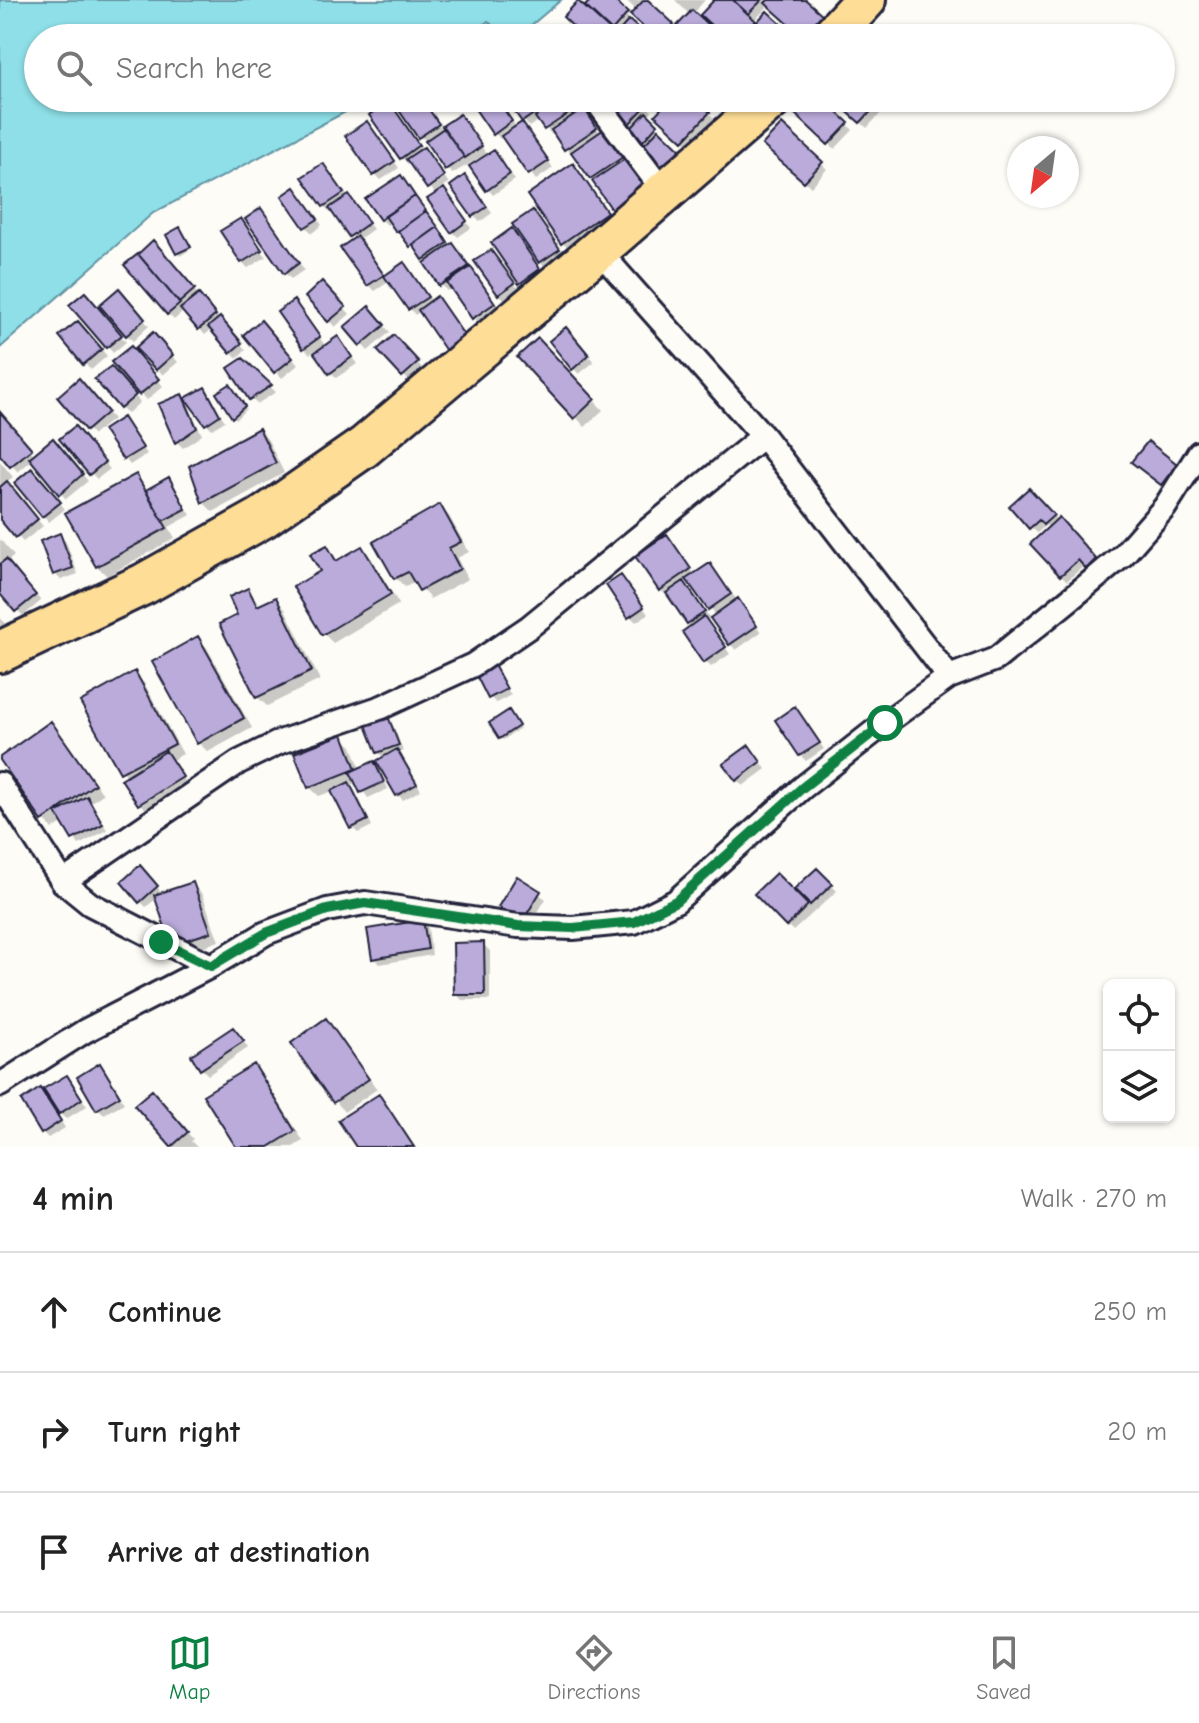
<!DOCTYPE html>
<meta charset="utf-8">
<style>
:root{--surface:#fff;--page:#f6f6f6;--text:#222;--muted:#767676;--line:#e0e0e0;--accent:#0b8043}
body{margin:0;font-family:"Comic Neue",sans-serif;background:var(--page);color:var(--text)}
.controls{position:absolute;right:24px;bottom:24px;display:grid;overflow:hidden;border-radius:12px;box-shadow:0 2px 6px #0004}
.controls button{width:72px;height:72px;display:grid;place-items:center;padding:0;border:0;border-bottom:2px solid var(--line);background:var(--surface);color:var(--text);font:40px sans-serif}
.compass{position:absolute;left:1007px;top:136px;width:72px;height:72px;border-radius:50%;background:var(--surface);box-shadow:0 2px 6px #0004;rotate:209deg}
.stop{position:absolute;width:24px;height:24px;margin:-18px;border:6px solid #0b8043;border-radius:50%;background:#fff}
.stop.end{background:#0b8043;border-color:#fff;box-shadow:0 2px 8px #0008}
.list{margin:0;padding:0;list-style:none}
h2{display:flex;justify-content:space-between;align-items:center;height:104px;margin:0;padding:0 32px;font-size:34px}
h2 small{font-size:26px;font-weight:400;color:var(--muted)}
.list li{display:grid;grid-template-columns:52px 1fr auto;gap:24px;align-items:center;box-sizing:border-box;height:120px;padding:0 32px;border-top:2px solid var(--line)}
.list b{display:block;font-size:30px;white-space:nowrap}
.list em{font-size:26px;font-style:normal;color:var(--muted)}
.icon{flex:none;width:44px;height:44px;fill:none;stroke:currentColor;stroke-width:2;stroke-linecap:round;stroke-linejoin:round}
.map{position:relative;flex:none;width:1199px;height:1147px;overflow:hidden}
.search{position:absolute;background:var(--surface);box-shadow:0 2px 6px #0004;left:24px;right:24px;top:24px;height:88px;display:flex;align-items:center;gap:20px;box-sizing:border-box;padding:0 28px;border-radius:44px;color:var(--muted);font-size:30px}
.sheet{height:464px;background:var(--surface)}
nav{display:flex;justify-content:space-around;align-items:center;box-sizing:border-box;height:112px;border-top:2px solid var(--line);background:var(--surface);font-size:22px;color:var(--muted)}
nav a{display:grid;justify-items:center;gap:4px}
nav .on{color:var(--accent)}
.map>svg:first-child{display:block}
</style>
<div class="map">
<svg width="1199" height="1147" viewBox="0 0 1199 1147">
<rect width="100%" height="100%" fill="#fdfcf7"/>
<filter id="ink" filterUnits="userSpaceOnUse"><feTurbulence type="fractalNoise" baseFrequency=".0125" numOctaves="2"/><feDisplacementMap in="SourceGraphic" scale="16" xChannelSelector="R" yChannelSelector="G"/><feConvolveMatrix kernelMatrix="1 2 1 2 8 2 1 2 1" color-interpolation-filters="sRGB"/></filter>
<g filter="url(#ink)">
<path fill="#8edfe7" stroke="#6393a2" stroke-width="2" d="M 0,0 L 561,0 L 516,38 L 504,38 L 488,21 L 469,38 L 38,38 L 38,98 L 372,98 L 153,213 L 0,348 Z"/>
<path fill="#0003" d="M 594,0 L 611,0 L 646,38 L 588,38 L 585,10 Z
M 626,0 L 649,0 L 647,2 L 677,29 L 690,15 L 675,0 L 705,0 L 693,14 L 719,38 L 691,38 L 681,29 L 675,35 L 679,38 L 657,38 L 637,11 Z
M 714,0 L 804,0 L 828,24 L 815,38 L 806,38 L 770,4 L 753,22 L 757,25 L 793,38 L 772,38 L 761,28 L 755,34 L 760,38 L 728,38 Z
M 569,30 L 577,38 L 560,38 Z
M 410,98 L 420,98 L 443,130 L 465,122 L 488,156 L 494,152 L 515,180 L 493,195 L 488,189 L 479,158 L 452,174 L 428,141 L 420,137 Z
M 481,98 L 496,98 L 517,128 L 528,131 L 553,168 L 536,180 L 504,137 L 500,139 L 495,133 Z
M 507,98 L 535,98 L 545,113 L 552,108 L 543,98 L 582,98 L 590,109 L 585,112 L 601,134 L 630,162 L 627,164 L 614,210 L 574,153 L 572,155 L 555,133 L 552,135 L 539,120 L 529,127 Z
M 607,98 L 638,98 L 652,111 L 647,117 L 663,132 L 642,150 Z
M 647,98 L 667,98 L 670,101 L 673,98 L 692,98 L 715,119 L 690,146 L 658,115 L 661,111 Z
M 712,98 L 744,98 L 729,114 Z
M 810,98 L 819,98 L 853,130 L 835,149 L 796,113 Z
M 835,98 L 869,98 L 883,111 L 867,128 Z
M 394,110 L 449,183 L 441,188 L 471,228 L 458,237 L 452,231 L 437,196 L 410,161 L 407,163 L 401,157 Z
M 782,127 L 827,169 L 811,187 L 765,145 Z
M 372,129 L 399,168 L 381,180 L 375,174 Z
M 323,165 L 373,229 L 358,240 L 386,278 L 410,271 L 432,302 L 454,355 L 421,311 L 415,315 L 390,281 L 375,291 L 369,285 L 355,240 L 333,210 L 330,212 L 324,206 Z
M 573,166 L 615,223 L 572,252 L 563,242 Z
M 407,183 L 451,247 L 459,252 L 500,309 L 479,324 L 452,287 L 447,291 L 441,285 L 419,250 L 417,251 L 411,245 L 391,222 L 387,225 L 381,219 Z
M 471,184 L 492,213 L 480,222 L 474,216 Z
M 295,189 L 322,225 L 312,233 L 306,227 Z
M 266,216 L 304,270 L 291,279 L 285,273 Z
M 538,218 L 564,256 L 546,268 L 540,262 Z
M 241,220 L 266,257 L 248,268 L 242,262 Z
M 182,232 L 191,249 L 180,256 L 168,236 Z
M 517,237 L 545,276 L 527,288 L 521,282 Z
M 159,249 L 246,350 L 237,358 L 212,329 L 205,335 L 184,311 L 174,320 L 168,314 Z
M 497,258 L 519,290 L 505,300 L 499,294 Z
M 322,284 L 350,314 L 335,327 L 308,297 Z
M 125,297 L 149,326 L 133,341 L 127,335 Z
M 91,300 L 126,342 L 113,353 L 72,305 Z
M 300,309 L 326,347 L 343,345 L 357,364 L 336,378 L 314,351 L 310,354 L 304,348 Z
M 375,315 L 390,332 L 368,351 L 347,328 Z
M 267,328 L 298,365 L 282,378 L 245,336 Z
M 84,329 L 107,356 L 91,370 L 62,336 Z
M 152,335 L 178,362 L 163,375 L 138,348 Z
M 572,335 L 594,362 L 579,374 L 573,368 Z
M 394,338 L 423,369 L 410,382 L 380,350 Z
M 547,350 L 603,410 L 585,427 L 576,417 Z
M 136,354 L 163,386 L 147,400 L 114,362 Z
M 242,361 L 276,392 L 257,404 L 251,399 Z
M 117,374 L 140,402 L 127,414 L 121,408 Z
M 85,387 L 113,419 L 93,435 L 88,429 Z
M 232,389 L 246,409 L 236,419 L 219,393 Z
M 204,390 L 225,421 L 212,429 L 206,423 Z
M 181,396 L 186,399 L 202,435 L 183,448 L 177,442 L 161,405 Z
M 0,415 L 35,456 L 59,446 L 88,481 L 66,499 L 32,460 L 18,472 L 0,452 Z
M 128,426 L 147,454 L 130,465 L 125,459 Z
M 259,430 L 268,440 L 284,473 L 213,512 L 203,502 Z
M 80,434 L 110,469 L 97,479 L 91,473 Z
M 1148,443 L 1182,472 L 1167,490 L 1139,467 Z
M 0,461 L 13,477 L 5,483 L 43,526 L 23,542 L 0,517 Z
M 38,476 L 65,509 L 49,522 L 16,484 Z
M 136,476 L 148,491 L 168,479 L 191,515 L 169,527 L 175,538 L 107,576 L 97,566 Z
M 1029,490 L 1101,566 L 1093,573 L 1085,565 L 1067,581 L 1032,544 L 1050,529 L 1046,525 L 1037,533 L 1012,506 Z
M 440,507 L 449,516 L 469,552 L 457,558 L 468,579 L 430,599 L 416,582 L 405,587 L 396,578 Z
M 60,536 L 66,542 L 78,574 L 61,580 L 55,574 Z
M 0,539 L 14,556 L 7,562 L 41,601 L 23,616 L 0,591 Z
M 673,543 L 695,575 L 715,571 L 761,632 L 736,650 L 730,644 L 716,615 L 689,580 L 684,583 L 710,618 L 706,621 L 730,654 L 711,667 L 705,661 L 692,627 L 668,594 L 666,595 L 660,590 Z
M 327,547 L 339,562 L 362,548 L 371,558 L 399,604 L 333,643 L 324,634 L 322,572 Z
M 621,577 L 648,614 L 636,622 L 630,616 Z
M 248,590 L 261,606 L 275,599 L 285,609 L 320,680 L 267,706 L 257,697 L 240,616 Z
M 0,618 L 10,627 L 0,647 Z
M 198,638 L 207,648 L 252,728 L 208,752 L 198,742 Z
M 493,668 L 511,695 L 496,703 L 490,697 Z
M 134,674 L 144,683 L 183,754 L 172,760 L 187,784 L 146,810 L 124,779 L 127,777 L 83,702 Z
M 795,709 L 824,749 L 806,761 L 800,755 Z
M 511,715 L 520,729 L 503,740 L 501,738 Z
M 387,719 L 393,725 L 403,751 L 398,753 L 421,790 L 403,800 L 397,794 L 385,759 L 378,752 Z
M 51,724 L 103,794 L 91,802 L 107,830 L 79,845 L 64,822 L 53,829 L 44,820 Z
M 342,737 L 352,746 L 361,770 L 373,764 L 380,770 L 388,789 L 368,798 L 357,782 L 349,785 L 355,791 L 372,826 L 358,833 L 352,827 L 333,791 L 319,796 L 309,787 Z
M 755,754 L 766,769 L 743,786 L 737,780 Z
M 817,870 L 837,891 L 793,931 L 757,894 L 793,892 Z
M 146,874 L 163,894 L 192,884 L 202,894 L 219,941 L 182,954 L 157,898 L 146,907 L 140,901 Z
M 517,879 L 546,899 L 529,926 L 500,906 Z
M 422,922 L 428,928 L 432,955 L 380,964 L 374,958 Z
M 483,944 L 490,951 L 490,1000 L 462,1000 L 456,994 Z
M 326,1021 L 377,1089 L 344,1112 L 293,1043 Z
M 239,1035 L 248,1048 L 208,1075 L 202,1069 Z
M 100,1066 L 124,1103 L 104,1114 L 98,1108 Z
M 253,1066 L 263,1076 L 303,1141 L 293,1147 L 238,1147 Z
M 67,1077 L 87,1106 L 66,1119 L 53,1108 L 65,1128 L 48,1138 L 42,1132 L 40,1091 L 52,1103 Z
M 379,1096 L 388,1106 L 415,1147 L 358,1147 Z
M 157,1098 L 193,1139 L 191,1141 L 197,1147 L 173,1147 L 137,1105 Z"/>
<path fill="#baabdb" stroke="#22223b" stroke-width="2" d="M 591,0 L 614,0 L 628,13 L 612,31 L 585,6 Z
M 644,0 L 648,0 L 674,24 L 661,38 L 655,38 L 630,15 Z
M 714,0 L 733,0 L 756,21 L 740,38 L 725,38 L 700,15 Z
M 733,0 L 762,0 L 748,14 Z
M 768,0 L 806,0 L 824,16 L 804,38 L 765,3 Z
M 578,1 L 610,30 L 603,38 L 585,38 L 563,17 Z
M 692,10 L 722,38 L 689,38 L 676,27 Z
M 767,11 L 796,38 L 770,38 L 755,24 Z
M 629,20 L 649,38 L 613,38 Z
M 407,98 L 421,98 L 439,124 L 418,138 L 396,106 Z
M 478,98 L 496,98 L 512,121 L 493,135 L 471,103 Z
M 505,98 L 535,98 L 542,108 L 522,122 Z
M 563,98 L 582,98 L 585,103 L 544,130 L 535,117 Z
M 626,98 L 641,98 L 648,104 L 626,127 L 612,114 Z
M 671,98 L 695,98 L 710,112 L 683,141 L 655,115 Z
M 807,98 L 822,98 L 849,123 L 828,145 L 794,113 Z
M 832,98 L 872,98 L 878,104 L 860,123 Z
M 389,101 L 419,145 L 400,159 L 369,115 Z
M 584,108 L 597,128 L 564,150 L 551,130 Z
M 646,112 L 658,124 L 637,148 L 624,136 Z
M 460,114 L 482,146 L 465,158 L 442,126 Z
M 367,121 L 395,161 L 373,176 L 345,136 Z
M 522,122 L 549,161 L 528,175 L 501,136 Z
M 782,124 L 823,162 L 804,182 L 762,145 Z
M 607,127 L 626,155 L 590,179 L 571,152 Z
M 444,128 L 464,157 L 445,170 L 425,141 Z
M 659,129 L 684,153 L 664,175 L 638,151 Z
M 424,147 L 444,176 L 427,189 L 406,159 Z
M 494,150 L 510,174 L 486,191 L 469,166 Z
M 625,159 L 646,189 L 613,211 L 592,181 Z
M 323,163 L 344,193 L 323,207 L 302,177 Z
M 573,163 L 607,212 L 561,244 L 527,195 Z
M 401,175 L 415,196 L 380,220 L 365,199 Z
M 465,175 L 487,207 L 472,217 L 450,186 Z
M 295,187 L 318,219 L 304,228 L 282,196 Z
M 444,188 L 467,221 L 451,233 L 427,199 Z
M 349,195 L 369,223 L 349,237 L 329,208 Z
M 415,196 L 426,211 L 396,232 L 385,216 Z
M 261,208 L 299,263 L 284,274 L 245,219 Z
M 533,210 L 560,249 L 539,263 L 512,224 Z
M 426,211 L 438,227 L 410,247 L 398,231 Z
M 241,218 L 262,250 L 241,263 L 220,231 Z
M 180,227 L 191,247 L 176,254 L 166,235 Z
M 438,227 L 448,243 L 423,260 L 413,245 Z
M 512,228 L 540,269 L 519,284 L 491,243 Z
M 357,236 L 384,275 L 367,286 L 340,248 Z
M 153,240 L 195,289 L 179,303 L 138,254 Z
M 453,243 L 469,266 L 439,286 L 424,263 Z
M 491,250 L 515,283 L 498,295 L 474,261 Z
M 138,254 L 180,304 L 167,315 L 124,265 Z
M 404,262 L 428,297 L 408,310 L 384,276 Z
M 471,267 L 495,303 L 472,319 L 447,283 Z
M 322,281 L 346,307 L 328,322 L 305,297 Z
M 119,288 L 145,319 L 126,336 L 99,305 Z
M 85,292 L 122,335 L 106,348 L 69,305 Z
M 199,294 L 216,315 L 198,330 L 180,309 Z
M 437,296 L 466,338 L 446,351 L 418,310 Z
M 294,300 L 320,337 L 303,349 L 277,312 Z
M 369,306 L 385,325 L 360,346 L 344,327 Z
M 220,317 L 242,343 L 230,353 L 208,327 Z
M 261,320 L 293,358 L 274,373 L 243,335 Z
M 78,321 L 102,349 L 83,365 L 59,336 Z
M 566,327 L 589,355 L 572,370 L 549,341 Z
M 153,332 L 173,355 L 156,370 L 135,348 Z
M 394,335 L 419,362 L 402,377 L 377,350 Z
M 338,336 L 352,357 L 329,374 L 314,353 Z
M 538,338 L 595,399 L 574,419 L 517,357 Z
M 131,346 L 159,379 L 139,395 L 111,362 Z
M 243,358 L 272,385 L 249,400 L 228,368 Z
M 111,366 L 136,395 L 120,409 L 94,379 Z
M 79,378 L 108,412 L 86,431 L 57,397 Z
M 230,384 L 245,406 L 232,418 L 216,393 Z
M 205,387 L 220,415 L 205,425 L 185,398 Z
M 182,394 L 197,428 L 175,443 L 158,404 Z
M 0,412 L 32,449 L 10,467 L 0,455 Z
M 123,417 L 143,448 L 123,460 L 103,430 Z
M 75,426 L 105,462 L 89,475 L 59,439 Z
M 259,428 L 276,463 L 202,503 L 189,466 Z
M 53,438 L 83,474 L 59,495 L 29,458 Z
M 1148,441 L 1177,464 L 1161,485 L 1131,462 Z
M 32,468 L 61,502 L 42,517 L 14,483 Z
M 136,474 L 167,528 L 96,567 L 65,513 Z
M 169,477 L 186,509 L 163,521 L 146,490 Z
M 7,481 L 38,519 L 15,538 L 0,520 L 0,487 Z
M 1029,488 L 1054,515 L 1043,525 L 1039,520 L 1029,529 L 1009,506 Z
M 440,504 L 461,542 L 449,548 L 460,569 L 419,591 L 408,572 L 394,579 L 373,542 Z
M 1059,517 L 1096,559 L 1086,569 L 1078,560 L 1060,576 L 1030,544 Z
M 60,533 L 73,568 L 53,575 L 40,541 Z
M 667,534 L 691,569 L 659,591 L 635,556 Z
M 327,545 L 336,561 L 362,546 L 391,594 L 322,635 L 293,587 L 320,571 L 310,554 Z
M 6,559 L 36,595 L 15,612 L 0,594 L 0,564 Z
M 710,563 L 731,594 L 708,610 L 686,579 Z
M 621,575 L 644,607 L 628,618 L 606,585 Z
M 684,581 L 705,612 L 687,624 L 666,593 Z
M 248,588 L 257,606 L 276,597 L 312,671 L 256,698 L 219,624 L 237,615 L 229,597 Z
M 738,598 L 757,626 L 729,645 L 710,618 Z
M 704,616 L 726,647 L 703,663 L 682,632 Z
M 198,636 L 244,718 L 197,744 L 152,662 Z
M 494,665 L 507,689 L 488,699 L 476,675 Z
M 135,671 L 175,744 L 120,773 L 80,702 Z
M 795,706 L 820,743 L 799,756 L 775,720 Z
M 509,710 L 519,726 L 499,739 L 489,723 Z
M 388,716 L 399,745 L 377,753 L 366,725 Z
M 51,721 L 95,784 L 42,821 L 0,760 L 0,757 Z
M 343,734 L 356,769 L 308,788 L 294,753 Z
M 749,745 L 761,762 L 736,781 L 723,764 Z
M 397,749 L 417,784 L 396,796 L 376,761 Z
M 166,751 L 183,777 L 138,805 L 121,779 Z
M 374,761 L 384,782 L 360,793 L 350,772 Z
M 349,782 L 368,820 L 350,829 L 331,791 Z
M 87,796 L 103,824 L 72,840 L 56,813 Z
M 140,865 L 158,886 L 139,903 L 121,882 Z
M 817,868 L 833,884 L 810,905 L 794,889 Z
M 776,873 L 808,905 L 786,927 L 754,894 Z
M 517,876 L 541,891 L 522,922 L 498,907 Z
M 193,882 L 211,932 L 171,945 L 154,895 Z
M 423,920 L 428,949 L 372,959 L 367,929 Z
M 484,942 L 485,995 L 454,995 L 453,943 Z
M 326,1018 L 369,1079 L 333,1103 L 291,1043 Z
M 233,1027 L 244,1041 L 200,1070 L 191,1055 Z
M 100,1063 L 120,1096 L 96,1110 L 77,1077 Z
M 254,1064 L 295,1131 L 269,1147 L 236,1147 L 203,1095 Z
M 67,1075 L 82,1099 L 59,1114 L 43,1089 Z
M 40,1088 L 61,1121 L 41,1134 L 21,1101 Z
M 152,1090 L 188,1132 L 171,1147 L 134,1105 Z
M 379,1094 L 414,1147 L 356,1147 L 338,1120 Z"/>
<g fill="none" stroke-linecap="round" stroke-linejoin="round">
<defs>
<path id="street" d="M 594,98 L 665,193
M 598,250 L 763,436 L 949,677
M 0,784 L 63,882 L 90,904 L 211,966
M 63,882 L 239,762 L 280,742 L 382,707 L 473,665 L 529,627 L 763,436
M 0,1085 L 85,1031 L 211,966 L 266,933 L 327,910 L 365,903 L 518,926 L 573,928 L 634,922 L 676,901 L 802,788 L 885,723 L 949,677 L 996,659 L 1091,582 L 1123,555 L 1165,507 L 1199,453"/>
<path id="highway" d="M 830,38 L 865,0
M 0,652 L 144,584 L 262,518 L 364,447 L 598,250 L 773,98"/>
</defs>
<use href="#street" stroke="#22223b" stroke-width="28"/>
<use href="#highway" stroke="#22223b" stroke-width="46"/>
<use href="#street" stroke="#fdfcf7" stroke-width="22"/>
<use href="#highway" stroke="#fedd96" stroke-width="40"/>
</g>
</g>
<g fill="none" stroke-linecap="round" stroke-linejoin="round" filter="url(#ink)">
<path stroke="#0b8043" stroke-width="10" d="M 161,942 L 211,966 L 266,933 L 327,910 L 365,903 L 518,926 L 573,928 L 634,922 L 676,901 L 802,788 L 885,723"/>
</g>
</svg>
<div class="controls">
<button><svg class="icon" aria-label="locate" viewBox="0 0 24 24"><circle cx="12" cy="12" r="6"/><path d="M12 2v4M12 18v4M2 12h4M18 12h4"/></svg></button>
<button><svg class="icon" aria-label="layers" viewBox="0 0 24 24"><path d="M12 4l9 5-9 5-9-5zM3 14l9 5 9-5"/></svg></button>
</div>
<svg class="compass" viewBox="-18 -18 36 36"><path d="M0-13l5 13h-10z" fill="#e53935"/><path d="M0 13l5-13h-10z" fill="#767676"/></svg>
<div class="stop" style="left:885px;top:723px"></div>
<div class="stop end" style="left:161px;top:942px"></div>
<div class="search"><svg class="icon" aria-label="search" viewBox="0 0 24 24"><circle cx="10" cy="10" r="6"/><path d="M15 15l6 6"/></svg>Search here</div>
</div>
<section class="sheet">
<h2>4 min<small>Walk · 270 m</small></h2>
<ul class="list">
<li><svg class="icon" aria-label="ahead" viewBox="0 0 24 24"><path d="M12 20V5M6 11l6-6 6 6"/></svg><div><b>Continue</b></div><em>250 m</em></li>
<li><svg class="icon" aria-label="right" viewBox="0 0 24 24"><path d="M7 20v-9h11M14 6l5 5-5 5"/></svg><div><b>Turn right</b></div><em>20 m</em></li>
<li><svg class="icon" aria-label="arrive" viewBox="0 0 24 24"><path d="M6 21V4h12l-3 4 3 4H6"/></svg><div><b>Arrive at destination</b></div></li>
</ul>
</section>
<nav>
<a class="on"><svg class="icon" aria-label="map" viewBox="0 0 24 24"><path d="M3 6l6-2 6 2 6-2v14l-6 2-6-2-6 2zM9 4v14M15 6v14"/></svg>Map</a>
<a><svg class="icon" aria-label="directions" viewBox="0 0 24 24"><path d="M12 3l9 9-9 9-9-9zM9 14v-3h6M13 9l2 2-2 2"/></svg>Directions</a>
<a><svg class="icon" aria-label="saved" viewBox="0 0 24 24"><path d="M7 4h10v16l-5-4-5 4z"/></svg>Saved</a>
</nav>
